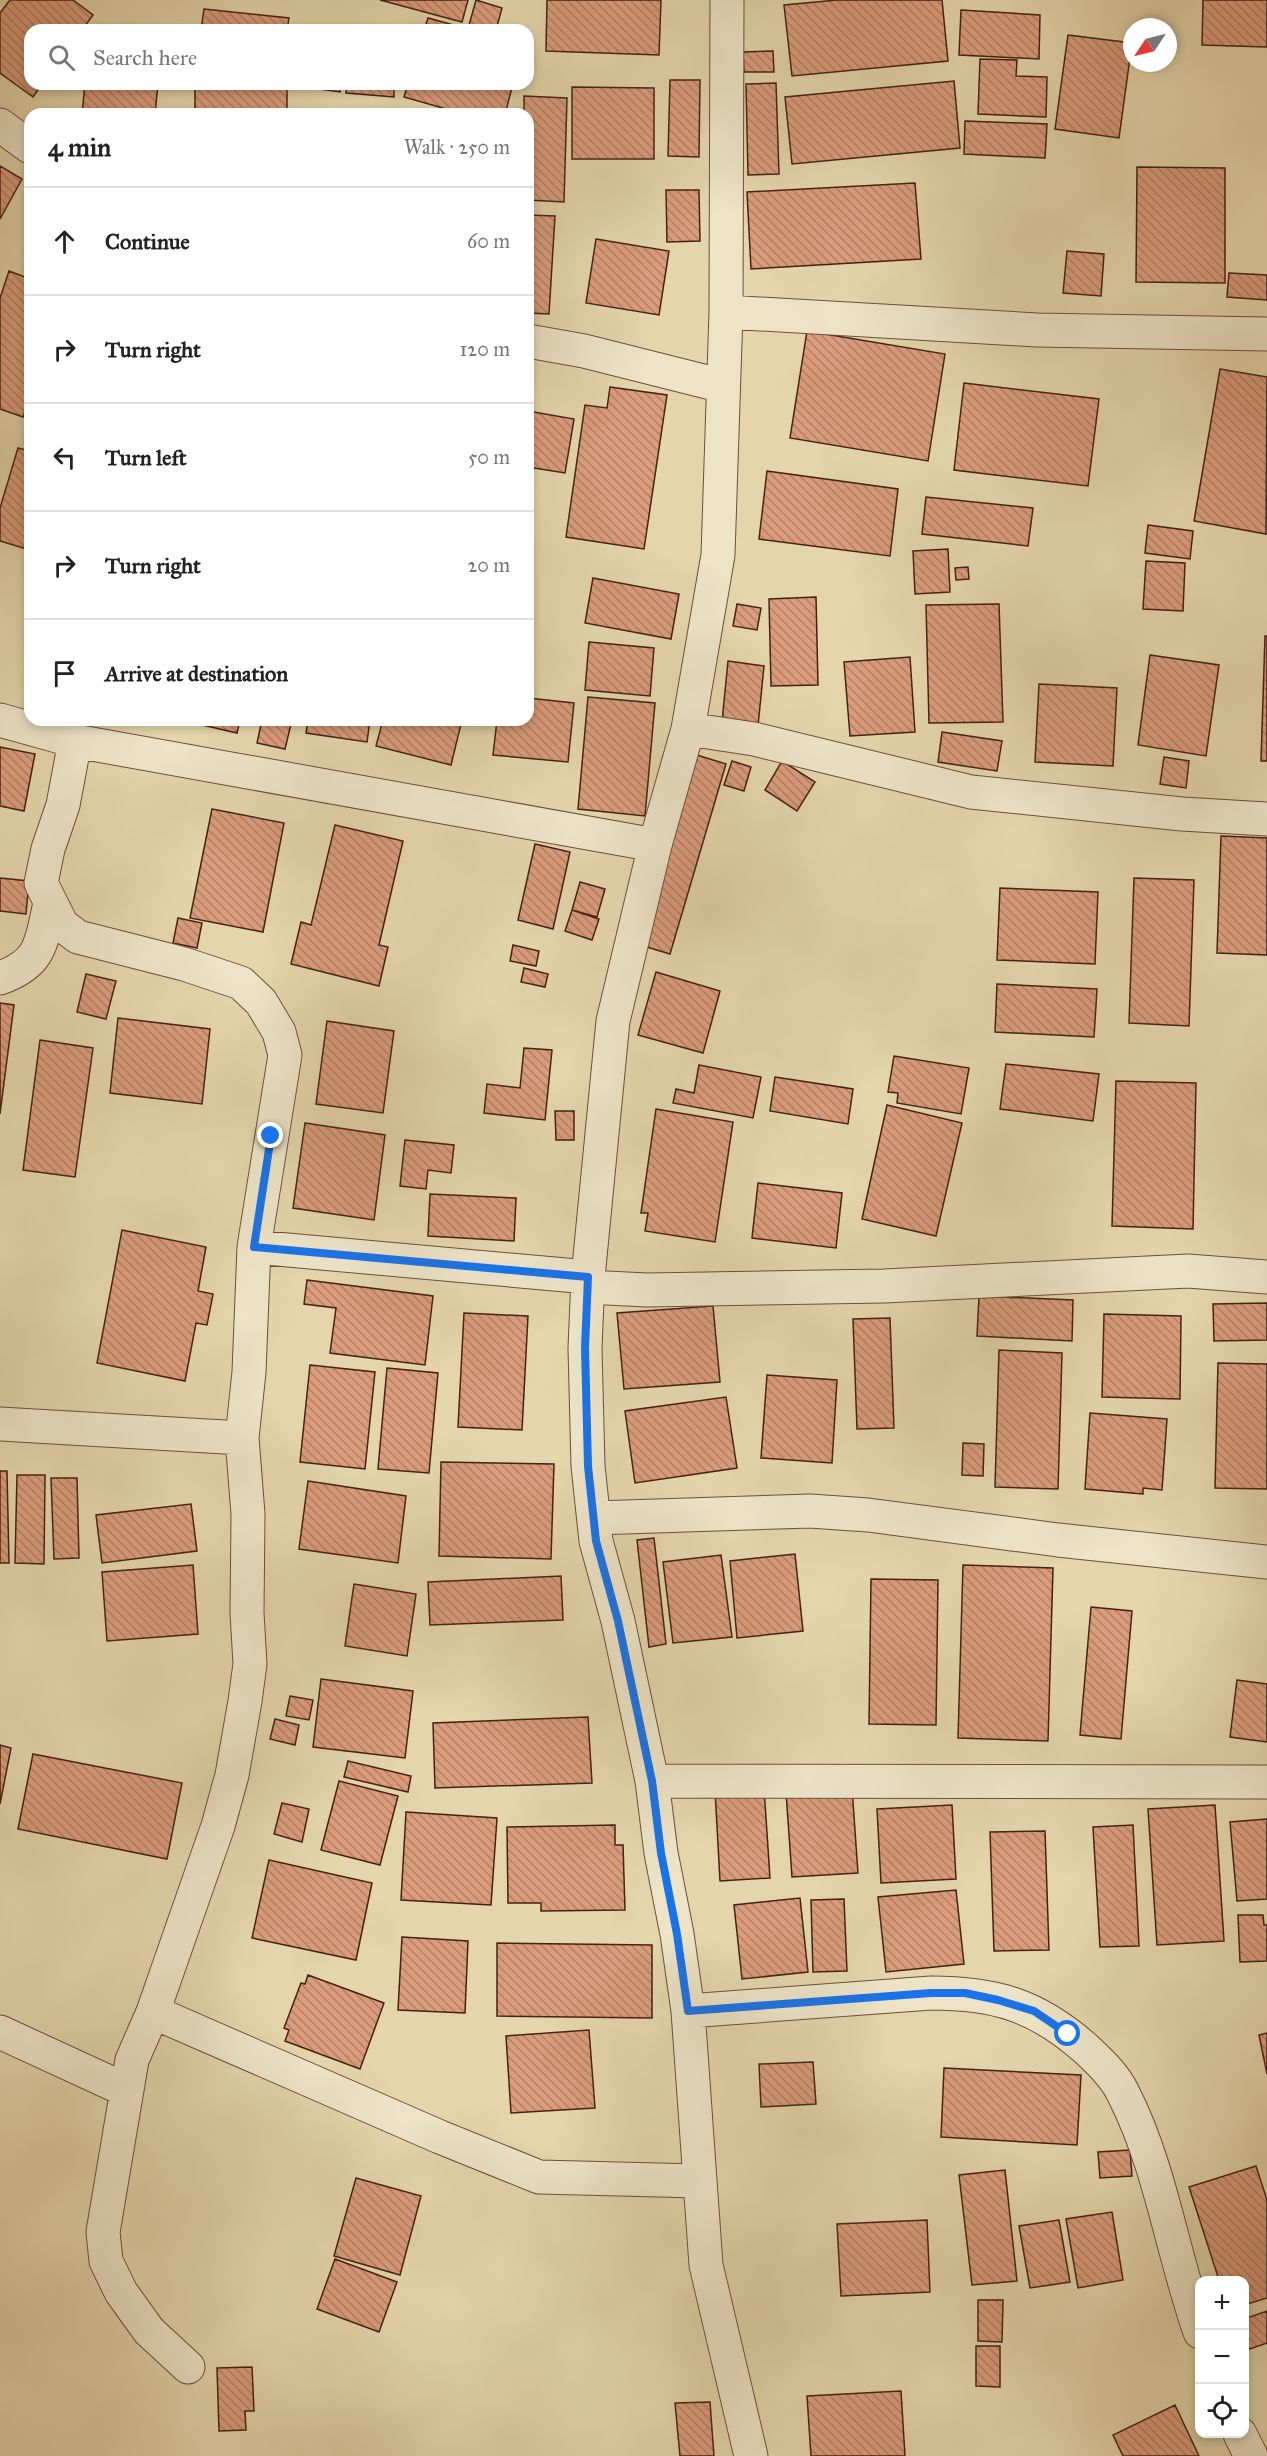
<!DOCTYPE html>
<meta charset="utf-8">
<style>
:root{--surface:#fff;--page:#f2f2f2;--text:#222;--muted:#767676;--line:#e0e0e0}
body{margin:0;font-family:"IM FELL Great Primer",serif;background:var(--page);color:var(--text)}
.controls{position:absolute;right:18px;bottom:18px;display:grid;overflow:hidden;border-radius:12px;box-shadow:0 3px 9px #0003}
.controls button{width:54px;height:54px;display:grid;place-items:center;padding:0;border:0;border-bottom:2px solid var(--line);background:var(--surface);color:var(--text);font:30px sans-serif}
.compass{position:absolute;left:1123px;top:18px;width:54px;height:54px;border-radius:50%;background:var(--surface);box-shadow:0 3px 9px #0003;rotate:235deg}
.stop{position:absolute;width:18px;height:18px;margin:-14px;border:4px solid #1a73e8;border-radius:50%;background:#fff}
.stop.end{background:#1a73e8;border-color:#fff;box-shadow:0 2px 6px #0008}
.list{margin:0;padding:0;list-style:none}
h2{display:flex;justify-content:space-between;align-items:center;height:78px;margin:0;padding:0 24px;font-size:26px}
h2 small{font-size:20px;font-weight:400;color:var(--muted)}
.list li{display:grid;grid-template-columns:39px 1fr auto;gap:18px;align-items:center;box-sizing:border-box;height:108px;padding:0 24px;border-top:2px solid var(--line)}
.list b{display:block;font-size:22px;white-space:nowrap}
.list em{font-size:20px;font-style:normal;color:var(--muted)}
.icon{flex:none;width:33px;height:33px;fill:none;stroke:currentColor;stroke-width:2;stroke-linecap:round;stroke-linejoin:round}
.map{position:relative;flex:none;width:1267px;height:2456px;overflow:hidden}
.search{position:absolute;background:var(--surface);box-shadow:0 3px 9px #0003;left:24px;top:24px;width:510px;height:66px;display:flex;align-items:center;gap:15px;box-sizing:border-box;padding:0 21px;border-radius:18px;color:var(--muted);font-size:22px}
.panel{position:absolute;background:var(--surface);box-shadow:0 3px 9px #0003;left:24px;top:108px;width:510px;height:618px;border-radius:18px}
.map>svg:first-child{display:block}
</style>
<div class="map">
<svg width="1267" height="2456" viewBox="0 0 1267 2456">
<defs>
<pattern id="building-back-hatch" width="6" height="6" patternUnits="userSpaceOnUse" patternTransform="scale(1.5)"><rect width="6" height="6" fill="#da9c7b"/><path d="M-1 5l2 2M0 0l6 6M5-1l2 2" fill="none" stroke="#b37f64"/></pattern>
</defs>
<rect width="100%" height="100%" fill="#e4d5ab"/>
<filter id="stains"><feTurbulence type="fractalNoise" baseFrequency=".00333" numOctaves="4"/><feColorMatrix values="0 0 0 0 .2 0 0 0 0 .09 0 0 0 0 .02 0 0 0 .5 -.17"/></filter>
<radialGradient id="worn" r=".72"><stop offset=".6" stop-color="#630" stop-opacity="0"/><stop offset="1" stop-color="#630" stop-opacity=".3"/></radialGradient>
<path fill="url(#building-back-hatch)" stroke="#452114" stroke-width="1.5" d="M 10,0 L 73,0 L 93,15 L 82,30 L 30,30 L 30,84 L 42,84 L 33,97 L 0,73 L 0,13 Z
M 380,0 L 468,0 L 462,22 Z
M 476,0 L 502,8 L 496,30 L 424,30 L 428,18 L 468,29 Z
M 547,0 L 661,0 L 659,55 L 546,51 Z
M 837,0 L 942,0 L 948,61 L 792,76 L 784,5 Z
M 1203,0 L 1267,0 L 1267,47 L 1202,45 Z
M 204,9 L 289,18 L 287,30 L 201,30 Z
M 961,10 L 1040,15 L 1039,59 L 959,55 Z
M 1068,35 L 1132,43 L 1119,138 L 1055,129 Z
M 773,51 L 774,72 L 744,72 L 743,52 Z
M 980,59 L 1017,60 L 1016,76 L 1047,77 L 1046,117 L 978,114 Z
M 670,80 L 700,80 L 699,157 L 668,156 Z
M 954,81 L 960,148 L 792,164 L 785,97 Z
M 776,83 L 779,174 L 748,175 L 746,84 Z
M 85,84 L 158,84 L 155,114 L 82,114 Z
M 313,84 L 341,84 L 340,92 L 312,88 Z
M 347,84 L 394,84 L 394,97 L 346,93 Z
M 408,84 L 513,84 L 505,114 L 464,114 L 404,97 Z
M 195,87 L 287,89 L 287,114 L 195,114 Z
M 572,87 L 654,88 L 654,159 L 572,159 Z
M 524,96 L 567,98 L 564,202 L 528,200 L 528,114 L 524,114 Z
M 965,121 L 1047,124 L 1045,158 L 964,154 Z
M 0,166 L 22,179 L 0,219 Z
M 1137,167 L 1225,168 L 1225,283 L 1136,282 Z
M 915,183 L 921,259 L 751,269 L 747,192 Z
M 666,190 L 699,190 L 700,241 L 667,242 Z
M 528,215 L 555,216 L 549,314 L 528,313 Z
M 596,239 L 669,251 L 659,315 L 586,303 Z
M 1067,251 L 1104,254 L 1101,296 L 1063,293 Z
M 9,271 L 30,279 L 30,397 L 23,417 L 0,409 L 0,298 Z
M 1229,273 L 1267,275 L 1267,300 L 1227,297 Z
M 807,331 L 945,354 L 928,461 L 790,438 Z
M 1220,369 L 1267,377 L 1266,534 L 1194,521 Z
M 964,383 L 1099,399 L 1088,486 L 954,470 Z
M 610,387 L 667,395 L 644,549 L 566,537 L 585,405 L 607,408 Z
M 528,411 L 574,419 L 565,473 L 528,467 Z
M 18,448 L 30,451 L 30,550 L 0,541 L 0,508 Z
M 767,471 L 898,489 L 890,556 L 759,539 Z
M 926,497 L 1033,508 L 1028,546 L 922,534 Z
M 1148,525 L 1193,531 L 1190,559 L 1145,553 Z
M 948,549 L 950,592 L 915,594 L 913,551 Z
M 1146,561 L 1185,563 L 1183,611 L 1143,609 Z
M 968,567 L 969,579 L 956,580 L 955,568 Z
M 593,578 L 679,594 L 671,639 L 585,623 Z
M 816,597 L 818,685 L 771,686 L 769,599 Z
M 737,604 L 761,608 L 757,630 L 733,626 Z
M 999,604 L 1003,722 L 929,723 L 926,605 Z
M 1265,636 L 1267,636 L 1267,761 L 1261,761 Z
M 589,642 L 654,648 L 650,696 L 585,690 Z
M 1150,655 L 1219,665 L 1206,756 L 1138,745 Z
M 910,657 L 915,732 L 850,736 L 844,662 Z
M 728,661 L 764,666 L 758,726 L 722,722 Z
M 1039,684 L 1117,688 L 1113,766 L 1035,762 Z
M 588,697 L 655,703 L 645,816 L 578,809 Z
M 528,698 L 574,703 L 568,762 L 493,755 L 497,720 L 528,720 Z
M 203,720 L 240,720 L 237,733 L 202,725 Z
M 262,720 L 292,720 L 285,749 L 257,743 Z
M 308,720 L 370,720 L 367,742 L 306,733 Z
M 383,720 L 462,720 L 451,765 L 376,746 Z
M 942,732 L 1002,741 L 997,771 L 938,762 Z
M 0,747 L 35,754 L 24,811 L 0,806 Z
M 697,755 L 726,764 L 670,954 L 640,945 Z
M 1164,757 L 1189,761 L 1186,788 L 1160,784 Z
M 732,761 L 751,767 L 744,791 L 724,785 Z
M 782,761 L 815,782 L 797,811 L 765,790 Z
M 212,809 L 284,823 L 263,932 L 190,918 Z
M 335,825 L 403,841 L 379,945 L 388,947 L 379,986 L 291,964 L 301,922 L 311,925 Z
M 1221,836 L 1267,838 L 1267,955 L 1217,953 Z
M 535,844 L 570,852 L 553,929 L 518,920 Z
M 0,878 L 29,881 L 26,914 L 0,911 Z
M 1134,878 L 1194,880 L 1189,1026 L 1129,1023 Z
M 580,882 L 605,889 L 597,917 L 572,910 Z
M 1000,888 L 1098,892 L 1095,964 L 997,960 Z
M 572,910 L 599,919 L 592,940 L 565,931 Z
M 178,918 L 202,923 L 197,948 L 173,943 Z
M 513,945 L 539,951 L 536,966 L 510,961 Z
M 524,968 L 548,974 L 545,987 L 521,982 Z
M 656,972 L 720,991 L 703,1053 L 638,1035 Z
M 86,974 L 116,981 L 106,1019 L 77,1012 Z
M 997,984 L 1097,989 L 1094,1037 L 995,1032 Z
M 0,1003 L 14,1005 L 0,1114 Z
M 118,1018 L 210,1029 L 202,1104 L 110,1093 Z
M 327,1021 L 394,1031 L 383,1113 L 316,1104 Z
M 40,1040 L 93,1048 L 75,1177 L 23,1170 Z
M 524,1048 L 552,1050 L 545,1120 L 484,1113 L 487,1084 L 520,1088 Z
M 894,1056 L 969,1068 L 961,1114 L 897,1103 L 898,1093 L 888,1092 Z
M 1006,1064 L 1099,1074 L 1093,1121 L 1000,1109 Z
M 699,1065 L 761,1077 L 753,1118 L 673,1103 L 676,1089 L 694,1093 Z
M 775,1077 L 853,1089 L 848,1124 L 770,1111 Z
M 1116,1081 L 1196,1083 L 1193,1229 L 1112,1226 Z
M 887,1105 L 962,1123 L 936,1236 L 862,1219 Z
M 656,1109 L 733,1122 L 715,1242 L 645,1231 L 648,1213 L 641,1213 Z
M 555,1111 L 574,1111 L 574,1140 L 556,1140 Z
M 305,1123 L 385,1135 L 374,1220 L 293,1208 Z
M 405,1140 L 454,1145 L 451,1173 L 428,1170 L 426,1189 L 400,1186 Z
M 758,1183 L 842,1193 L 836,1248 L 752,1238 Z
M 430,1194 L 516,1198 L 514,1241 L 428,1236 Z
M 122,1230 L 206,1247 L 198,1291 L 213,1294 L 207,1325 L 196,1323 L 185,1381 L 97,1363 Z
M 307,1280 L 433,1296 L 425,1365 L 330,1353 L 336,1308 L 304,1304 Z
M 979,1296 L 1073,1300 L 1072,1341 L 977,1336 Z
M 1267,1303 L 1267,1340 L 1214,1341 L 1213,1304 Z
M 713,1306 L 720,1382 L 624,1389 L 617,1313 Z
M 464,1313 L 528,1316 L 522,1430 L 458,1427 Z
M 1104,1314 L 1181,1316 L 1180,1399 L 1102,1397 Z
M 890,1318 L 894,1428 L 857,1429 L 853,1319 Z
M 999,1350 L 1062,1353 L 1058,1489 L 995,1487 Z
M 1218,1363 L 1267,1364 L 1267,1489 L 1215,1488 Z
M 310,1365 L 375,1372 L 365,1469 L 300,1462 Z
M 387,1368 L 438,1373 L 429,1473 L 378,1469 Z
M 767,1375 L 837,1380 L 832,1463 L 761,1458 Z
M 726,1397 L 737,1468 L 635,1483 L 625,1411 Z
M 1090,1413 L 1167,1419 L 1162,1490 L 1143,1488 L 1143,1494 L 1085,1489 Z
M 963,1443 L 984,1444 L 983,1476 L 962,1475 Z
M 441,1462 L 554,1464 L 551,1559 L 439,1556 Z
M 0,1471 L 7,1471 L 9,1563 L 0,1563 Z
M 17,1475 L 45,1475 L 44,1564 L 15,1563 Z
M 51,1478 L 77,1478 L 79,1558 L 54,1559 Z
M 308,1481 L 406,1496 L 398,1563 L 299,1549 Z
M 191,1504 L 197,1551 L 102,1563 L 96,1515 Z
M 654,1538 L 666,1644 L 649,1647 L 637,1540 Z
M 795,1554 L 803,1631 L 737,1638 L 730,1561 Z
M 721,1555 L 732,1637 L 673,1643 L 663,1562 Z
M 193,1565 L 198,1634 L 107,1641 L 102,1572 Z
M 963,1565 L 1053,1568 L 1048,1741 L 958,1738 Z
M 561,1576 L 563,1620 L 430,1625 L 428,1582 Z
M 871,1579 L 938,1580 L 936,1725 L 869,1724 Z
M 354,1584 L 416,1594 L 407,1656 L 345,1646 Z
M 1091,1607 L 1132,1611 L 1121,1739 L 1080,1735 Z
M 321,1679 L 413,1691 L 405,1758 L 313,1747 Z
M 1237,1680 L 1267,1684 L 1267,1742 L 1230,1737 Z
M 290,1696 L 313,1700 L 309,1720 L 286,1716 Z
M 588,1717 L 592,1783 L 435,1788 L 433,1723 Z
M 275,1719 L 299,1725 L 295,1745 L 270,1739 Z
M 0,1745 L 11,1748 L 0,1804 Z
M 33,1754 L 182,1783 L 167,1859 L 18,1829 Z
M 348,1761 L 411,1776 L 408,1792 L 344,1777 Z
M 339,1781 L 398,1796 L 380,1865 L 321,1850 Z
M 764,1788 L 770,1878 L 720,1881 L 715,1790 Z
M 852,1788 L 858,1873 L 792,1877 L 786,1792 Z
M 282,1803 L 309,1809 L 302,1842 L 274,1834 Z
M 952,1805 L 956,1879 L 881,1883 L 877,1809 Z
M 1215,1805 L 1224,1941 L 1157,1945 L 1148,1809 Z
M 406,1812 L 497,1818 L 491,1905 L 401,1900 Z
M 1267,1819 L 1267,1899 L 1237,1901 L 1230,1822 Z
M 615,1825 L 615,1845 L 623,1845 L 625,1910 L 541,1911 L 541,1903 L 508,1903 L 507,1827 Z
M 1133,1825 L 1139,1946 L 1100,1947 L 1093,1827 Z
M 1045,1831 L 1049,1950 L 994,1951 L 990,1832 Z
M 269,1860 L 372,1883 L 356,1960 L 252,1938 Z
M 956,1890 L 964,1964 L 886,1972 L 878,1897 Z
M 800,1898 L 808,1972 L 742,1979 L 734,1905 Z
M 844,1899 L 847,1971 L 813,1972 L 811,1900 Z
M 1238,1915 L 1263,1915 L 1264,1925 L 1267,1925 L 1267,1961 L 1240,1962 Z
M 402,1937 L 468,1941 L 465,2013 L 398,2010 Z
M 497,1943 L 652,1945 L 652,2018 L 497,2016 Z
M 308,1975 L 384,2003 L 360,2069 L 285,2041 L 289,2030 L 284,2028 L 301,1983 L 305,1984 Z
M 589,2030 L 595,2108 L 511,2113 L 506,2036 Z
M 1267,2033 L 1267,2074 L 1259,2035 Z
M 813,2062 L 816,2104 L 761,2107 L 759,2064 Z
M 944,2068 L 1081,2075 L 1077,2145 L 941,2137 Z
M 1130,2150 L 1132,2176 L 1100,2178 L 1098,2152 Z
M 1256,2166 L 1267,2200 L 1267,2298 L 1244,2305 L 1244,2280 L 1219,2280 L 1189,2187 Z
M 1005,2170 L 1017,2281 L 972,2285 L 959,2175 Z
M 356,2178 L 421,2196 L 400,2275 L 334,2256 Z
M 1112,2212 L 1123,2280 L 1078,2288 L 1066,2219 Z
M 927,2220 L 930,2292 L 841,2296 L 837,2224 Z
M 1059,2220 L 1070,2282 L 1030,2288 L 1019,2226 Z
M 335,2259 L 397,2282 L 379,2332 L 317,2309 Z
M 978,2300 L 1003,2300 L 1002,2342 L 978,2341 Z
M 1267,2311 L 1267,2343 L 1244,2351 L 1244,2319 Z
M 976,2346 L 1000,2346 L 1000,2387 L 976,2386 Z
M 252,2367 L 254,2411 L 245,2411 L 246,2430 L 219,2431 L 217,2368 Z
M 901,2391 L 905,2456 L 811,2456 L 807,2396 Z
M 710,2402 L 714,2456 L 680,2456 L 675,2403 Z
M 1175,2405 L 1199,2456 L 1123,2456 L 1113,2435 Z"/>
<g fill="none" stroke-linecap="round" stroke-linejoin="round">
<defs>
<path id="minor" d="M 727,0 L 726,312 L 718,555 L 688,729 L 655,845 L 613,1021 L 588,1277 L 585,1348 L 588,1466 L 596,1541 L 618,1621 L 652,1781 L 661,1853 L 677,1934 L 688,2011 L 706,2265 L 751,2456
M 0,125 L 30,147
M 726,312 L 1037,330 L 1267,334
M 528,341 L 584,351 L 723,386
M 0,720 L 75,741 L 655,845
M 688,729 L 754,739 L 971,792 L 1182,814 L 1267,819
M 75,741 L 63,805 L 48,849 L 41,883 L 62,925 L 78,937 L 184,964 L 241,983 L 261,1002 L 279,1032 L 285,1055 L 254,1247 L 249,1372 L 242,1438 L 248,1514 L 247,1613 L 250,1664 L 245,1701 L 232,1775 L 218,1826 L 153,2012 L 132,2060 L 103,2232 L 106,2261 L 121,2292 L 149,2331 L 188,2367
M 0,978 C 42,963 41,943 50,903
M 254,1247 L 588,1277
M 587,1287 L 647,1290 L 884,1286 L 1188,1271 L 1267,1277
M 0,1424 L 242,1438
M 594,1518 L 810,1511 L 868,1515 L 1058,1540 L 1267,1562
M 652,1781 L 1267,1782
M 688,2011 L 931,1993 C 995,1993 1036,2005 1085,2048 C 1099,2061 1115,2076 1123,2093 C 1161,2167 1172,2253 1200,2332
M 153,2012 L 440,2137 L 539,2177 L 699,2181
M 0,2032 L 126,2090
M 1240,2434 L 1251,2456"/>
</defs>
<use href="#minor" stroke="#6d4e3a" stroke-width="35"/>
<use href="#minor" stroke="#ede4c8" stroke-width="33"/>
</g>
<g fill="none" stroke-linecap="round" stroke-linejoin="round">
<path stroke="#1a73e8" stroke-width="8" d="M 271,1136 L 254,1247 L 588,1277 L 585,1348 L 588,1466 L 596,1541 L 618,1621 L 652,1781 L 661,1853 L 677,1934 L 688,2011 L 931,1993 L 965,1993 L 998,2000 L 1034,2011 L 1068,2034"/>
</g>
<rect width="100%" height="100%" filter="url(#stains)"/>
<rect width="100%" height="100%" fill="url(#worn)"/>
</svg>
<div class="controls">
<button>+</button>
<button>−</button>
<button><svg class="icon" aria-label="locate" viewBox="0 0 24 24"><circle cx="12" cy="12" r="6"/><path d="M12 2v4M12 18v4M2 12h4M18 12h4"/></svg></button>
</div>
<svg class="compass" viewBox="-18 -18 36 36"><path d="M0-13l5 13h-10z" fill="#e53935"/><path d="M0 13l5-13h-10z" fill="#767676"/></svg>
<div class="stop" style="left:1068px;top:2034px"></div>
<div class="stop end" style="left:271px;top:1136px"></div>
<div class="search"><svg class="icon" aria-label="search" viewBox="0 0 24 24"><circle cx="10" cy="10" r="6"/><path d="M15 15l6 6"/></svg>Search here</div>
<section class="panel">
<h2>4 min<small>Walk · 250 m</small></h2>
<ul class="list">
<li><svg class="icon" aria-label="ahead" viewBox="0 0 24 24"><path d="M12 20V5M6 11l6-6 6 6"/></svg><div><b>Continue</b></div><em>60 m</em></li>
<li><svg class="icon" aria-label="right" viewBox="0 0 24 24"><path d="M7 20v-9h11M14 6l5 5-5 5"/></svg><div><b>Turn right</b></div><em>120 m</em></li>
<li><svg class="icon" aria-label="left" viewBox="0 0 24 24"><path d="M17 20v-9H6M10 6l-5 5 5 5"/></svg><div><b>Turn left</b></div><em>50 m</em></li>
<li><svg class="icon" aria-label="right" viewBox="0 0 24 24"><path d="M7 20v-9h11M14 6l5 5-5 5"/></svg><div><b>Turn right</b></div><em>20 m</em></li>
<li><svg class="icon" aria-label="arrive" viewBox="0 0 24 24"><path d="M6 21V4h12l-3 4 3 4H6"/></svg><div><b>Arrive at destination</b></div></li>
</ul>
</section>
</div>
